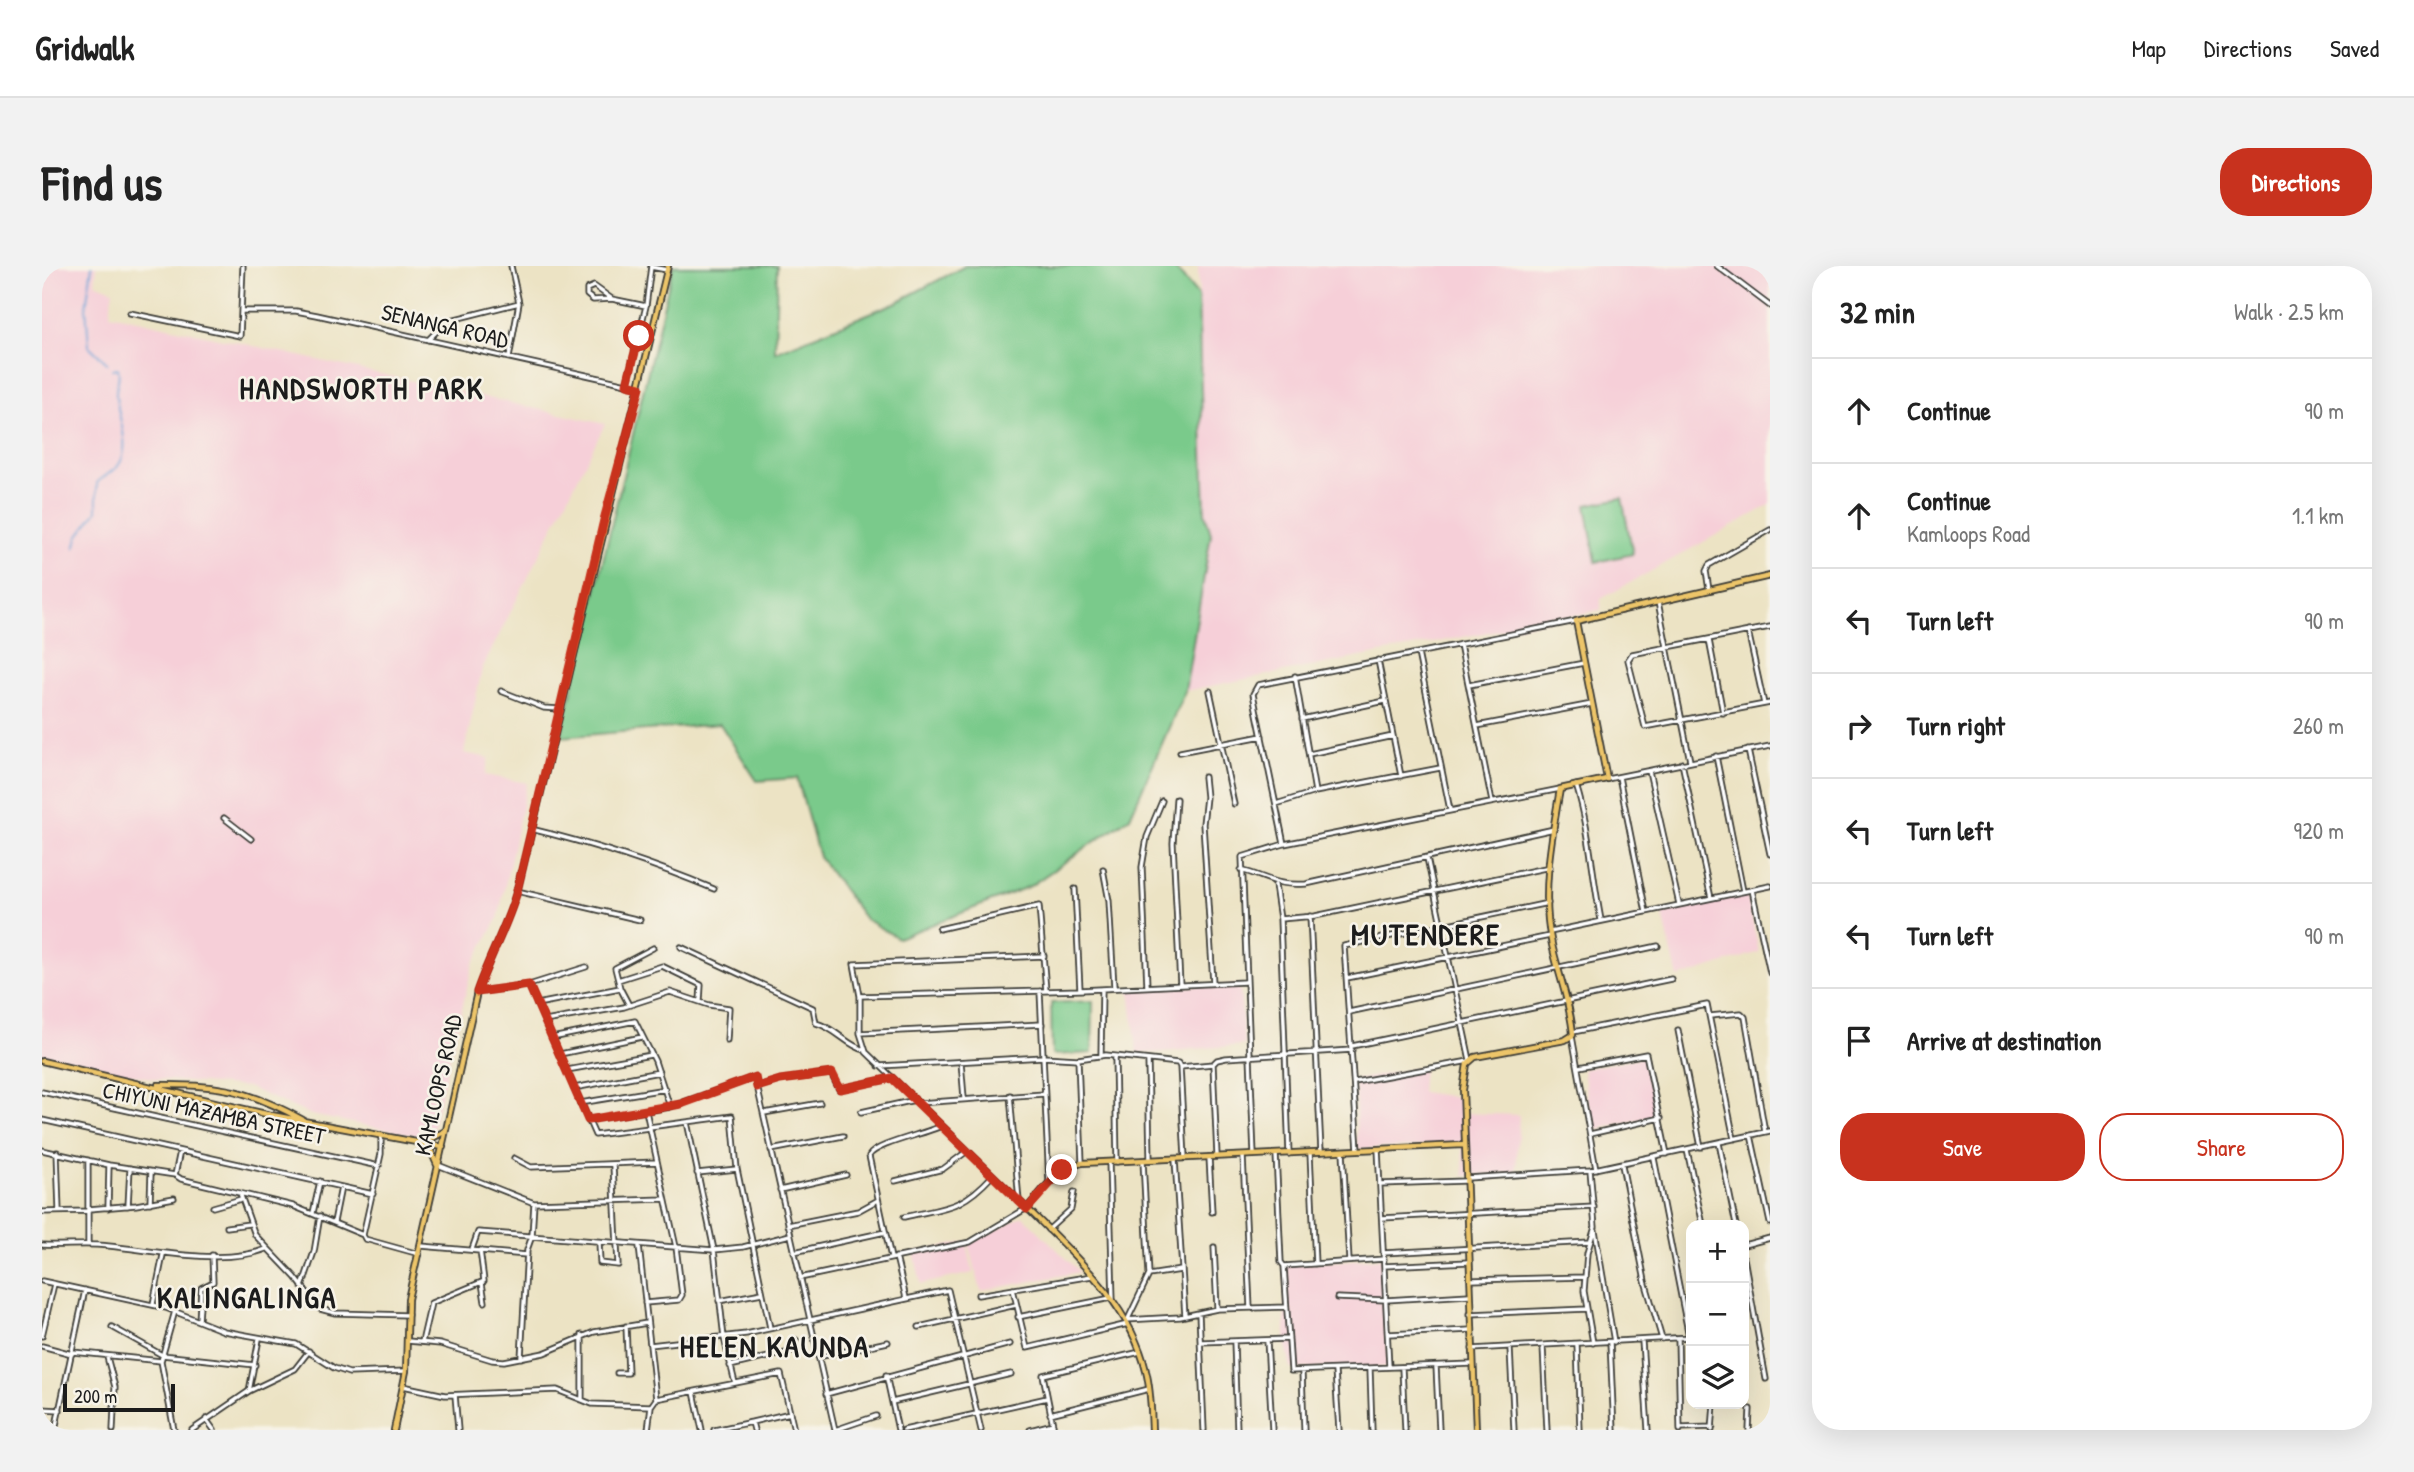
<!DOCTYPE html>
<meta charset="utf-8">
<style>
:root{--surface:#fff;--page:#f2f2f2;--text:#222;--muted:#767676;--line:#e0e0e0;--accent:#c8321e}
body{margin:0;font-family:"Patrick Hand",sans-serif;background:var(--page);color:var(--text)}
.controls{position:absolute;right:21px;bottom:21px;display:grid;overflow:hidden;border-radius:14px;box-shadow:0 7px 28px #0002}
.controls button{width:63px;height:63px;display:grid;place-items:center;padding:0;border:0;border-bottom:2px solid var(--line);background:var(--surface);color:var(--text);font:35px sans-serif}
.scale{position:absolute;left:21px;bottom:18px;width:112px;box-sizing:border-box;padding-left:7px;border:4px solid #1c1c1c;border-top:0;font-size:19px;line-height:24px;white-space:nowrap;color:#1c1c1c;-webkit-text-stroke:5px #f7f3e8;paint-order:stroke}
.stop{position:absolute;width:21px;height:21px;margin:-16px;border:5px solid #c8321e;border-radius:50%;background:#fff}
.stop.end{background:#c8321e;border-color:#fff;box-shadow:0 2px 7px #0008}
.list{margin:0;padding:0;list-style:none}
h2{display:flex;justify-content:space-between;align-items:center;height:91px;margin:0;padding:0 28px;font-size:30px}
h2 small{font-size:23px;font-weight:400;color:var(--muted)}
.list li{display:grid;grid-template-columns:46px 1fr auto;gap:21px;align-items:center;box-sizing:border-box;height:105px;padding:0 28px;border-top:2px solid var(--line)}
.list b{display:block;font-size:26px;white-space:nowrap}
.list p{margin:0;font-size:23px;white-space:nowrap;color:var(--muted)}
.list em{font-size:23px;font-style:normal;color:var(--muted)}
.actions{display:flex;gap:14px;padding:21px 28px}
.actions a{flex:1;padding:16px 0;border:2px solid var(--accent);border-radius:28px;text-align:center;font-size:24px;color:var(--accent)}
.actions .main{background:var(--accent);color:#fff}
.icon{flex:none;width:38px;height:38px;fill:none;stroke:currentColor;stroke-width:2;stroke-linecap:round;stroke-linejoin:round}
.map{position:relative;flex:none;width:1728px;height:1164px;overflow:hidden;border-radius:28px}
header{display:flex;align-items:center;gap:42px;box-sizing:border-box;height:98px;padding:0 35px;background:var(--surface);border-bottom:2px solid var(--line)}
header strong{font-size:33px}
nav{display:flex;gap:38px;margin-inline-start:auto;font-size:24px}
.intro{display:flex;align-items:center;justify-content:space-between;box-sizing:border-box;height:168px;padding:0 42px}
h1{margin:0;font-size:49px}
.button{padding:18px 32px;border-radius:28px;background:var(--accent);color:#fff;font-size:24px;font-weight:700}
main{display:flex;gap:42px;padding:0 42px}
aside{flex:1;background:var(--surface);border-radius:28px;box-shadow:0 7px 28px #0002}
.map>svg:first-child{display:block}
</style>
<header>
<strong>Gridwalk</strong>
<nav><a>Map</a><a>Directions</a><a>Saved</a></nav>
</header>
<div class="intro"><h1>Find us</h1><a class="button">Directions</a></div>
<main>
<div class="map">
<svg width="1728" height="1164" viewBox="0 0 1728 1164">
<rect width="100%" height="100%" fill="#f7f3e8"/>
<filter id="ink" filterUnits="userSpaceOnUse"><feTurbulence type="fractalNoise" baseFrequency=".0143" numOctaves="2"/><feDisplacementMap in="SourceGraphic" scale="14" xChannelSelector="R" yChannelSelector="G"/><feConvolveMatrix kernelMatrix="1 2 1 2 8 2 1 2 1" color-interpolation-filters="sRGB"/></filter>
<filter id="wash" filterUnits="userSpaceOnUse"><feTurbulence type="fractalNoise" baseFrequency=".00686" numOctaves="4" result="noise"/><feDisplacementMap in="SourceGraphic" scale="28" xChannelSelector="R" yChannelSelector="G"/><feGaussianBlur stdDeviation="1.57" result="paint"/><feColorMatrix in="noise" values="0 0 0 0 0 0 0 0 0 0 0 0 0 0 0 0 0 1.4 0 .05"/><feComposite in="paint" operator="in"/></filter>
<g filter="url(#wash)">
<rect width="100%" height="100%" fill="#ece3c4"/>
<path fill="#f6cfd8" d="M 0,0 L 55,0 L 53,17 L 71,24 L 68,48 L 563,158 L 440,403 L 422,487 L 447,492 L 443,509 L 485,517 L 456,653 L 431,698 L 388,872 L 269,849 L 205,821 L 114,813 L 0,791 Z
M 1156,0 L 1728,0 L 1728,239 L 1559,333 L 1559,344 L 1143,425 L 1169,268 L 1163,247 Z
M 1705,628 L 1717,686 L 1636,712 L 1620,646 Z
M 1198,719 L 1202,779 L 1095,788 L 1088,722 Z
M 1601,791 L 1615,850 L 1550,864 L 1541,803 Z
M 1381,801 L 1379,826 L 1420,832 L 1420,847 L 1477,849 L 1474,907 L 1422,910 L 1420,879 L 1315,883 L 1313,814 Z
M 981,950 L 1038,1006 L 939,1025 L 927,978 Z
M 925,976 L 931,1007 L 879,1018 L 872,986 Z
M 1340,992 L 1346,1101 L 1249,1103 L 1243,1074 L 1243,999 Z"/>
<path fill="#7aca8b" stroke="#4b7354" stroke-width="2" d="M 631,0 L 735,0 L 733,86 L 855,36 L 923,0 L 1131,0 L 1156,30 L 1163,247 L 1169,268 L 1143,425 L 1088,551 L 988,620 L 856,672 L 823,653 L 777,591 L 755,512 L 715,515 L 678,458 L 519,471 Z
M 1580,232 L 1591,288 L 1554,296 L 1544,239 Z
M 1051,735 L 1050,787 L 1010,789 L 1009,737 Z"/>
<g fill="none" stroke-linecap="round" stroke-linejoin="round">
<path stroke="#689fd6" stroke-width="2" d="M 50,0 L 44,41 L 47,80 L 65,97
M 33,282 L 37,269 L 55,245 L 55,217 C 61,210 70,207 76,200 C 91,180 75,151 74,129 C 73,120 79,113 76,102 L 70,103"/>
</g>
</g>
<g filter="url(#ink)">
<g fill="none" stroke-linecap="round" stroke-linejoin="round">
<defs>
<path id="minor" d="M 1675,0 L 1728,40
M 609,1 L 625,4
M 0,15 L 4,0
M 570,33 L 551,34 L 545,29 L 545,23 L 552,20 L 570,33 L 604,40
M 199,45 L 254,45 L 275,49 L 598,121
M 88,47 L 198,70 L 201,0
M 386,74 L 405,55 L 477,37
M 467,92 L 477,37 L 469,0
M 585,118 L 604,40 L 609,0
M 1667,324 L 1664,305 L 1667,299 L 1728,264
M 1616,336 L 1648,495
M 1728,361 L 1590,388 L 1586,394 L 1603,461 L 1728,437
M 1706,365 L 1722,438
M 1667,374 L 1681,447
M 1418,378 L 1450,536
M 1376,387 L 1408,544
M 1336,394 L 1359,510
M 1253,410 L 1273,526
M 1427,419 L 1542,397
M 459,425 L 502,442 L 518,443
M 1168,425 L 1192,538
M 1260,453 L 1343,435
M 1435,460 L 1550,438
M 1706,484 L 1728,588
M 1138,486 L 1220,470
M 1267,488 L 1351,470
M 1674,490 L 1701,625
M 1640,497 L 1669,632
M 1607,505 L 1637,638
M 1162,511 L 1164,531 L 1161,558 L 1171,717
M 1577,511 L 1604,646
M 1565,513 L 1728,480
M 1534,519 C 1548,563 1550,609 1559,654
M 1134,533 L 1131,577 L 1138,719
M 1234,538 L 1273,526 L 1398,502
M 182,552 L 209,573
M 489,563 C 552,578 612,598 672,623
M 1242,578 L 1211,428 L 1216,419 L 1534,355
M 1385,592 L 1428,794
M 1061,603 L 1067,635 L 1072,721
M 1199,604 C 1228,612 1233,620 1264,618 L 1512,563
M 1233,619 L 1238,653 L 1247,888
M 1033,623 L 1038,724
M 1710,624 L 1728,707
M 475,625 L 598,654
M 1268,650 L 1279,886
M 1238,653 L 1273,650 L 1508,601
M 897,663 L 997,640 L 1004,725
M 1508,666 L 1728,620
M 639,681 L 771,742 L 774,757 C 794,762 805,780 823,784
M 1305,712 L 1508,670
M 576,714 L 620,700 L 659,719 L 658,735
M 487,719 L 553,869 L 607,862
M 1105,720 L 1100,601 L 1105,571 L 1120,535
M 578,722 L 587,739
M 998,725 L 1007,917
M 435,726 L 487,719 L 544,701
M 818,730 L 1038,724 L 1203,716
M 495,738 L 578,722 L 573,702 L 611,682
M 1307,746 L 1616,680
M 1668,750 L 1699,747 L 1703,751 L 1723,866
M 503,755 L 582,741 L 628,726 L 667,739 L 687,742 L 685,774
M 1636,764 L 1659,881
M 1531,766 L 1665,739 L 1692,873
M 818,767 L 1000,758
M 1530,770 L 1554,903
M 510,772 L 593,755 L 613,795 L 628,841
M 1310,780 L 1629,713
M 518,788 L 600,771
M 1059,790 L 1060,723
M 1073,791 L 1075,896
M 1036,793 L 1040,897
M 1106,794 L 1108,894
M 919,796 L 922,832
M 1171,798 L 1175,890
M 837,800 L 1001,791 L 1036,793 L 1064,789 L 1136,797 L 1138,801 L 1171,798 L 1175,794 L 1184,792 L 1310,784
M 1138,801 L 1143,892
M 1537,801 L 1604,788 L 1625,888
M 525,804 L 609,789
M 1313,816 L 1427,795
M 715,821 L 738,814 L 789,807 L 797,823 L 850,812
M 532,822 L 617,806
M 0,826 L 337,900
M 968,829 L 977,935
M 538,837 L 623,823
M 877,837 L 1002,828
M 819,846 L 873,834
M 722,847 L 778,837
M 0,854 L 331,928
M 546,854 L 628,841 L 713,811 L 793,1164
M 645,856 L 672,984 L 682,1072 L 693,1117
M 607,861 L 690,850 L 695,903 L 728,1062
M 1548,868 L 1619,852
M 1709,869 L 1728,957
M 1677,877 L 1694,959
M 1336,883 L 1347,1101
M 0,884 L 67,899 L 133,909 L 139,913 L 251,940 L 321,969 L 323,973 L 377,988
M 729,884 L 801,870
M 1316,884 L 1302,680 L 1506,637
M 1645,884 L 1661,959
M 1301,885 L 1307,995
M 15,886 L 17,945
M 1268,887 L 1273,998
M 1234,888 L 1239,996 L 1242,1000
M 1212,889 L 1200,591 L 1242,578 L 1518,523
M 1201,890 L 1208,1042
M 1167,891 L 1170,946
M 472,892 L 489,901 L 614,896
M 1612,892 L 1647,1071
M 1133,893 L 1143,1050
M 46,894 L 46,979
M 1101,895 L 1107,1009
M 1067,896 L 1071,1034
M 396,899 L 492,937 L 490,970 L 485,984 L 479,1092
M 1580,899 L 1603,1015 L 1620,1073
M 1548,904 L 1553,961 L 1545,987 L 1542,1025 L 1551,1077
M 655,907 L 695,903
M 133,909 L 138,885
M 1425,912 L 1548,904 L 1728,865
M 853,915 L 901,903 L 924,886
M 1338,918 L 1423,915
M 738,924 L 804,909
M 198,927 L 213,969 L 253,1011 L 278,1043 L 293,1047 L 366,1049
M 108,937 L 109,906
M 492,937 L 623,933
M 86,940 L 88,902
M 171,941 L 199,933
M 66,942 L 67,899
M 47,943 L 94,939 L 132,932
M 0,946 L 47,945
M 271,947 L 278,915
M 862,951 C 904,941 919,944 950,910
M 1340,952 L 1552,941
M 292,956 L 299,921
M 746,959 L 816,945 L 836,934
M 185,961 L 207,958
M 1006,964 L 1029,943 L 1032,926
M 1553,964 L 1572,1076
M 321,969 L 339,888 L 339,870
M 557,976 L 558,997 L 576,999 L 571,899
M 0,979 C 18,980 37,978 55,979 C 101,982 180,1001 224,983
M 1702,979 L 1728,972
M 379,980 L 485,989
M 597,980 L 614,1133 L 609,1140 L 606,1164
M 1172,981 L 1175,1042
M 430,983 L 436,966 L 672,984 L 701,981 L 748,969
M 752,986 L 843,966
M 1341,987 L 1548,976
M 854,991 L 864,1032
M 849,992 L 827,890 C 833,878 883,868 899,860
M 1702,992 L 1724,1113
M 1342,993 L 1242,1000 L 1249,1105 L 1430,1098
M 1342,1000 L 1426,996
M 758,1012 L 928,976 L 985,942 L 824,786 L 818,767 L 818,730 L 812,698 L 1002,690
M 1429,1014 L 1543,1011
M 0,1015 L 124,1042 L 182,1065 L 254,1078 L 292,1102 L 307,1107 L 364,1105
M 440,1017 L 443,1036
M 260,1021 L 272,986 L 278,950
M 971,1023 L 985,1082 L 1086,1058
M 936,1029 L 1050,1010
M 1295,1032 L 1344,1034 L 1427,1029
M 677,1035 L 720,1027
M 603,1037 L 637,1034 L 640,1029 L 634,981 L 604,845
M 111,1038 L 121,989
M 1157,1047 L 1162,1164
M 1428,1048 L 1545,1043
M 976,1051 L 1069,1032
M 1086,1053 L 1107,1009 L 1139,1004
M 1083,1054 L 1138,1051 L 1175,1043 L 1244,1041
M 157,1055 L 159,1022 L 171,1016 L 170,989
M 70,1061 L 120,1089 L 213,1099
M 877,1061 L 974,1039
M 1346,1068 L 1429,1064
M 0,1070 L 12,1018
M 1636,1072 L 1638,1164
M 1225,1074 L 1230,1164
M 366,1075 L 398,1078 L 450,1094 L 462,1095 L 502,1087 L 552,1066 L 605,1057
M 1192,1075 L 1195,1164
M 1600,1075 L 1606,1164
M 380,1076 L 389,1037 L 442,1015 L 438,984
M 1159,1076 L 1246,1073
M 1568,1076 L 1572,1164
M 1535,1078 L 1538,1164
M 608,1079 L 704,1068 L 906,1024 L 939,1164
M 0,1080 L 30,1088
M 1501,1081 L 1505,1164
M 1468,1082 L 1472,1164
M 1430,1083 L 1649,1071
M 31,1086 L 119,1095
M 65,1091 L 73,1121 L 71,1164
M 776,1091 L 846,1076
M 688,1100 L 748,1086 L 754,1074
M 1394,1100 L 1397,1164
M 1360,1102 L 1363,1164
M 1328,1103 L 1330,1164
M 1293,1105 L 1297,1164
M 1260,1106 L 1262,1164
M 575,1107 L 586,1107 L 584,1060
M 844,1109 L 856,1164
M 361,1120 L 403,1129 L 515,1124 L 550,1138 L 609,1140
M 207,1125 L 217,1073
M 652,1126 L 660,1164
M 784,1128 L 968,1078
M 413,1129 L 416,1164
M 614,1133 L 739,1108 L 752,1164
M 540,1134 L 540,1069
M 850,1136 L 969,1108
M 0,1143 L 18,1144
M 1008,1148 L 1107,1123
M 164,1153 L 172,1164
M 1638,1162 L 1671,1161
M 13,1164 L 43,1024
M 132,1164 L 119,1095 L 133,1045
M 150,1164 L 207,1125 L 253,1103 L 267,1085
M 672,1164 L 710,1156
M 712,1164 L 710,1156 L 748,1147
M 793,1164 L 834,1150
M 862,1164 L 1005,1132
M 988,1164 L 1011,1158
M 1012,1164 L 1001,1109 L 1098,1086
M 1670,1164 L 1672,1138
M 1707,1164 L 1708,1143"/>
<path id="major" d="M 0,795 L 224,848 L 401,881
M 116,819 C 177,818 207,824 261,854
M 384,876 L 403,865
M 381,878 L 389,885 L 395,899
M 352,1164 L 364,1105 L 366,1033 L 435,726 C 447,691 465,660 475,625 L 626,0
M 1110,1164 C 1109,1144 1109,1124 1104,1105 C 1088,1037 1032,989 985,942 C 1001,925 1015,901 1040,897 L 1421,879
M 1434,1164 L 1421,824 L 1425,798 L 1433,791 L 1523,774 L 1531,769 C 1529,738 1515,705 1509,674 C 1499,626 1510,570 1518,523 L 1565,513 L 1534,355 L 1728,310"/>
</defs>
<use href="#minor" stroke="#3b3a35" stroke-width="7"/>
<use href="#major" stroke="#3b3a35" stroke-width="8"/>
<use href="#minor" stroke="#fff" stroke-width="3.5"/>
<use href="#major" stroke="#edc569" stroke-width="4.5"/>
</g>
</g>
<g fill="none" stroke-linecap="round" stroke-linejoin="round" filter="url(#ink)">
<path stroke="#c8321e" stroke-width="9" d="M 597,70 L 585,118 L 598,121 L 562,254 L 475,625 C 465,660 447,691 435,726 L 487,719 L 546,854 L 639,838 L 713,811 L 715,821 L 738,814 L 790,807 L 798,823 L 850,812 L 985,943 L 1020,904"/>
</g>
<g text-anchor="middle" stroke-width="5" stroke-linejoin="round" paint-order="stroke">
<g font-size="23" fill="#1c1c1c" stroke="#f7f3e8">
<text transform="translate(403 60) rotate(13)" y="8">SENANGA ROAD</text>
<text transform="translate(396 819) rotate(-77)" y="8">KAMLOOPS ROAD</text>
<text transform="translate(172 847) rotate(12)" y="8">CHIYUNI MAZAMBA STREET</text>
</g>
<g font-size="30" font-weight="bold" letter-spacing="2" fill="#1c1c1c" stroke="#f7f3e8">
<text x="320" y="133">HANDSWORTH PARK</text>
<text x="1384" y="679">MUTENDERE</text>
<text x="205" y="1042">KALINGALINGA</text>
<text x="733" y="1091">HELEN KAUNDA</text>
</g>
</g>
</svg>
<div class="controls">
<button>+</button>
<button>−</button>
<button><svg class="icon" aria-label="layers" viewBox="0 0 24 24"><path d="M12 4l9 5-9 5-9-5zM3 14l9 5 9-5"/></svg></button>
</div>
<div class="scale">200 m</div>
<div class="stop" style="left:597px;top:70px"></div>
<div class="stop end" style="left:1020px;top:904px"></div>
</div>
<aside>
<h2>32 min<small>Walk · 2.5 km</small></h2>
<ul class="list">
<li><svg class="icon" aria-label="ahead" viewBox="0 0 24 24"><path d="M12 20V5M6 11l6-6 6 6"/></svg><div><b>Continue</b></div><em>90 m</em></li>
<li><svg class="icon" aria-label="ahead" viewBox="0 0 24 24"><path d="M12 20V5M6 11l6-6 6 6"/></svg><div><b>Continue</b><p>Kamloops Road</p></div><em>1.1 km</em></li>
<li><svg class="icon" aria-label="left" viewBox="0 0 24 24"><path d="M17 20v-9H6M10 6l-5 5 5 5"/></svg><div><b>Turn left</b></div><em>90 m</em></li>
<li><svg class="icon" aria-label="right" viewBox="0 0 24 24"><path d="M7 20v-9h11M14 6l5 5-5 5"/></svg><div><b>Turn right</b></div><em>260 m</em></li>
<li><svg class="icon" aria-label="left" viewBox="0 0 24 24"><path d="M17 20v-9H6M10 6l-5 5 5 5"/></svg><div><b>Turn left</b></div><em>920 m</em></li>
<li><svg class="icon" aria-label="left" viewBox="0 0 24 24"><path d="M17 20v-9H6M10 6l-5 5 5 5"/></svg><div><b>Turn left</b></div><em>90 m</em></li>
<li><svg class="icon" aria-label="arrive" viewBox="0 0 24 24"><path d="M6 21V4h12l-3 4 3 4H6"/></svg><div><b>Arrive at destination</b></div></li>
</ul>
<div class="actions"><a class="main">Save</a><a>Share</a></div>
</aside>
</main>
